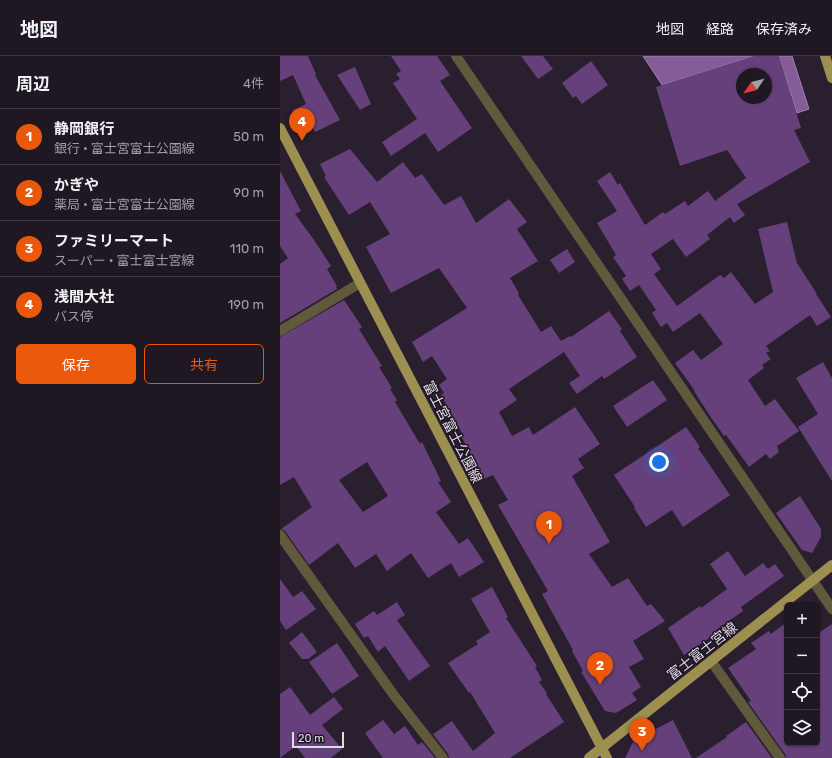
<!DOCTYPE html>
<html lang="ja">
<meta charset="utf-8">
<style>
:root{--surface:#1f1722;--page:#2c242f;--text:#f1f3f6;--muted:#a19fa5;--line:#3c3640;--accent:#ea580c}
body{margin:0;font-family:Rubik,"Noto Sans JP",sans-serif;background:var(--page);color:var(--text)}
.controls{position:absolute;right:12px;bottom:12px;display:grid;overflow:hidden;border-radius:6px;box-shadow:0 1px 3px #0004}
.controls button{width:36px;height:36px;display:grid;place-items:center;padding:0;border:0;border-bottom:1px solid var(--line);background:var(--surface);color:var(--text);font:20px sans-serif}
.compass{position:absolute;left:456px;top:12px;width:36px;height:36px;border-radius:50%;background:var(--surface);box-shadow:0 1px 3px #0004;rotate:235deg}
.scale{position:absolute;left:12px;bottom:10px;width:52px;box-sizing:border-box;padding-left:4px;border:2px solid #e1dae5;border-top:0;font-size:11px;line-height:14px;white-space:nowrap;color:#e1dae5;-webkit-text-stroke:3px #1f1624;paint-order:stroke}
.you{position:absolute;left:379px;top:406px;width:14px;height:14px;margin:-10px;border:3px solid #fff;border-radius:50%;background:#1a73e8;box-shadow:0 0 0 6px #1a73e833}
.badge{display:grid;place-items:center;width:26px;height:26px;border-radius:50%;background:var(--accent);color:#fff;font-size:13px;font-weight:700}
.pin{position:absolute;translate:-50% -33px;filter:drop-shadow(0 1px 2px #0008)}
.pin::after{content:'';position:absolute;top:21px;width:14px;height:12px;background:inherit;clip-path:polygon(0 0,100% 0,50% 100%)}
.list{margin:0;padding:0;list-style:none}
h2{display:flex;justify-content:space-between;align-items:center;height:52px;margin:0;padding:0 16px;font-size:17px}
h2 small{font-size:13px;font-weight:400;color:var(--muted)}
.list li{display:grid;grid-template-columns:26px 1fr auto;gap:12px;align-items:center;box-sizing:border-box;height:56px;padding:0 16px;border-top:1px solid var(--line)}
.list b{display:block;font-size:15px;white-space:nowrap}
.list p{margin:0;font-size:13px;white-space:nowrap;color:var(--muted)}
.list em{font-size:13px;font-style:normal;color:var(--muted)}
.actions{display:flex;gap:8px;padding:12px 16px}
.actions a{flex:1;padding:9px 0;border:1px solid var(--accent);border-radius:6px;text-align:center;font-size:14px;color:var(--accent)}
.actions .main{background:var(--accent);color:#fff}
.icon{flex:none;width:22px;height:22px;fill:none;stroke:currentColor;stroke-width:2;stroke-linecap:round;stroke-linejoin:round}
.map{position:relative;flex:none;width:552px;height:702px;overflow:hidden}
header{display:flex;align-items:center;gap:24px;box-sizing:border-box;height:56px;padding:0 20px;background:var(--surface);border-bottom:1px solid var(--line)}
header strong{font-size:19px}
nav{display:flex;gap:22px;margin-inline-start:auto;font-size:14px}
main{display:flex}
aside{flex:1;background:var(--surface)}
.map>svg:first-child{display:block}
</style>
<header>
<strong>地図</strong>
<nav><a>地図</a><a>経路</a><a>保存済み</a></nav>
</header>
<main>
<aside>
<h2>周辺<small>4件</small></h2>
<ul class="list">
<li><span class="badge">1</span><div><b>静岡銀行</b><p>銀行 · 富士宮富士公園線</p></div><em>50 m</em></li>
<li><span class="badge">2</span><div><b>かぎや</b><p>薬局 · 富士宮富士公園線</p></div><em>90 m</em></li>
<li><span class="badge">3</span><div><b>ファミリーマート</b><p>スーパー · 富士富士宮線</p></div><em>110 m</em></li>
<li><span class="badge">4</span><div><b>浅間大社</b><p>バス停</p></div><em>190 m</em></li>
</ul>
<div class="actions"><a class="main">保存</a><a>共有</a></div>
</aside>
<div class="map">
<svg width="552" height="702" viewBox="0 0 552 702">
<rect width="100%" height="100%" fill="#291f2e"/>
<path fill="#835c98" stroke="#9f82af" d="M 363,0 L 474,0 L 382,29 Z
M 499,0 L 512,0 L 529,53 L 517,57 Z"/>
<path fill="#66407a" fill-rule="evenodd" d="M 0,0 L 28,0 L 36,18 L 35,19 L 60,64 L 35,76 L 28,64 L 20,68 L 13,54 L 26,48 L 13,19 L 0,25 Z
M 111,0 L 157,0 L 170,19 L 160,25 L 192,72 L 158,96 L 145,77 L 111,100 L 102,86 L 137,63 L 113,27 L 120,23 L 116,18 L 121,15 Z
M 241,0 L 263,0 L 273,13 L 258,23 Z
M 474,0 L 499,0 L 521,72 L 514,74 L 530,106 L 457,148 L 465,159 L 454,167 L 450,161 L 427,179 L 430,183 L 406,201 L 393,183 L 371,198 L 381,213 L 374,218 L 397,250 L 440,219 L 444,222 L 451,216 L 475,248 L 493,236 L 478,173 L 507,166 L 517,207 L 537,238 L 536,238 L 551,261 L 537,270 L 530,259 L 486,290 L 490,295 L 486,297 L 491,303 L 482,309 L 484,312 L 468,324 L 485,350 L 495,343 L 519,375 L 497,390 L 499,396 L 490,403 L 486,398 L 469,411 L 446,379 L 444,380 L 430,360 L 414,335 L 415,335 L 395,307 L 413,294 L 421,304 L 443,288 L 420,257 L 393,276 L 387,267 L 381,271 L 372,257 L 376,254 L 359,229 L 350,235 L 342,223 L 346,220 L 333,201 L 336,199 L 317,167 L 337,155 L 317,125 L 330,116 L 338,129 L 340,127 L 365,169 L 383,156 L 385,158 L 405,145 L 408,150 L 428,135 L 435,145 L 466,122 L 447,94 L 400,110 L 376,31 ZM 462,18 L 486,18 L 486,42 L 462,42 Z
M 311,5 L 328,29 L 302,48 L 296,40 L 293,42 L 282,27 Z
M 75,11 L 91,48 L 80,54 L 57,19 Z
M 70,93 L 97,126 L 123,106 L 135,122 L 142,118 L 164,149 L 181,140 L 196,167 L 229,143 L 247,166 L 237,173 L 258,205 L 230,222 L 239,237 L 238,239 L 261,276 L 271,270 L 281,285 L 290,280 L 291,281 L 329,255 L 342,273 L 340,275 L 357,301 L 324,323 L 322,320 L 297,338 L 289,327 L 300,320 L 284,296 L 229,333 L 237,344 L 219,356 L 232,380 L 249,371 L 253,379 L 295,351 L 320,388 L 298,403 L 304,412 L 292,420 L 330,486 L 309,498 L 332,531 L 348,522 L 367,550 L 371,548 L 385,565 L 353,585 L 364,603 L 349,611 L 361,631 L 352,637 L 357,644 L 336,657 L 325,655 L 301,616 L 303,615 L 292,595 L 293,594 L 262,538 L 268,535 L 218,449 L 228,444 L 213,419 L 204,423 L 193,404 L 194,404 L 181,380 L 183,379 L 161,339 L 164,337 L 159,329 L 167,323 L 152,300 L 143,306 L 132,286 L 187,252 L 159,212 L 111,237 L 86,191 L 110,178 L 90,146 L 69,159 L 44,121 L 46,120 L 40,108 Z
M 0,115 L 21,155 L 15,158 L 34,184 L 51,210 L 47,213 L 57,230 L 56,231 L 57,233 L 0,267 L 0,208 L 8,202 L 0,190 Z
M 287,193 L 295,206 L 279,217 L 270,204 Z
M 64,244 L 82,271 L 79,273 L 102,310 L 99,311 L 112,332 L 110,333 L 117,344 L 115,346 L 140,388 L 142,386 L 161,425 L 158,426 L 171,446 L 156,456 L 179,488 L 188,482 L 204,506 L 179,521 L 171,507 L 148,522 L 131,497 L 107,515 L 96,498 L 75,512 L 58,487 L 29,509 L 5,475 L 1,473 L 32,451 L 14,421 L 0,429 L 0,281 ZM 87,406 L 108,440 L 83,456 L 59,424 Z
M 543,306 L 552,322 L 552,425 L 518,371 L 538,358 L 516,322 Z
M 373,324 L 387,344 L 347,371 L 333,350 Z
M 406,371 L 420,391 L 418,392 L 450,439 L 403,471 L 392,454 L 366,471 L 354,452 L 355,451 L 334,419 Z
M 520,440 L 541,473 L 541,481 L 532,497 L 522,494 L 496,457 Z
M 448,495 L 465,520 L 483,507 L 488,513 L 495,508 L 504,520 L 461,551 L 463,555 L 436,574 L 438,576 L 404,599 L 388,572 L 420,550 L 421,552 L 447,533 L 430,508 Z
M 0,523 L 13,541 L 22,535 L 36,553 L 6,574 L 0,565 Z
M 212,531 L 228,561 L 226,562 L 257,610 L 255,611 L 262,624 L 259,626 L 267,637 L 266,638 L 284,666 L 230,702 L 169,702 L 168,698 L 153,678 L 172,665 L 193,695 L 215,677 L 190,636 L 189,637 L 168,607 L 198,588 L 196,585 L 210,576 L 191,543 Z
M 117,546 L 125,559 L 117,564 L 150,610 L 129,625 L 105,590 L 98,596 L 88,580 L 84,582 L 75,568 L 94,555 L 97,559 Z
M 507,566 L 507,687 L 537,687 L 537,578 L 552,568 L 552,702 L 506,702 L 505,698 L 468,646 L 471,645 L 448,612 L 476,593 L 471,587 L 489,575 L 491,578 Z
M 22,576 L 37,596 L 28,603 L 22,603 L 9,587 Z
M 57,587 L 79,620 L 52,638 L 29,606 Z
M 10,631 L 30,659 L 54,641 L 63,653 L 42,669 L 62,693 L 51,702 L 25,702 L 16,690 L 0,702 L 0,638 Z
M 103,664 L 114,678 L 125,670 L 138,689 L 142,686 L 155,702 L 103,702 L 85,677 Z
M 393,664 L 412,702 L 345,702 L 353,686 L 368,678 L 368,677 Z
M 466,666 L 492,702 L 416,702 L 447,681 L 446,680 Z"/>
<g fill="none" stroke-linecap="round" stroke-linejoin="round">
<path stroke="#60593c" stroke-width="10" d="M 176,0 L 552,553
M 0,275 L 80,227
M 0,479 L 113,638 L 163,702
M 431,605 L 500,702"/>
<path stroke="#9c8f50" stroke-width="10" d="M 545,0 L 552,22
M 0,72 L 327,702
M 309,702 L 552,509"/>
</g>
<g text-anchor="middle" stroke-width="3" stroke-linejoin="round" paint-order="stroke">
<g font-size="14" fill="#e1dae5" stroke="#1f1624">
<text transform="translate(173 376) rotate(63)" y="5">富士宮富士公園線</text>
<text transform="translate(422 595) rotate(-38)" y="5">富士富士宮線</text>
</g>
</g>
</svg>
<div class="controls">
<button>+</button>
<button>−</button>
<button><svg class="icon" aria-label="locate" viewBox="0 0 24 24"><circle cx="12" cy="12" r="6"/><path d="M12 2v4M12 18v4M2 12h4M18 12h4"/></svg></button>
<button><svg class="icon" aria-label="layers" viewBox="0 0 24 24"><path d="M12 4l9 5-9 5-9-5zM3 14l9 5 9-5"/></svg></button>
</div>
<svg class="compass" viewBox="-18 -18 36 36"><path d="M0-13l5 13h-10z" fill="#e53935"/><path d="M0 13l5-13h-10z" fill="#a19fa5"/></svg>
<div class="scale">20 m</div>
<div class="you"></div>
<div class="pin badge" style="left:269px;top:488px">1</div>
<div class="pin badge" style="left:320px;top:629px">2</div>
<div class="pin badge" style="left:362px;top:695px">3</div>
<div class="pin badge" style="left:22px;top:85px">4</div>
</div>
</main>
